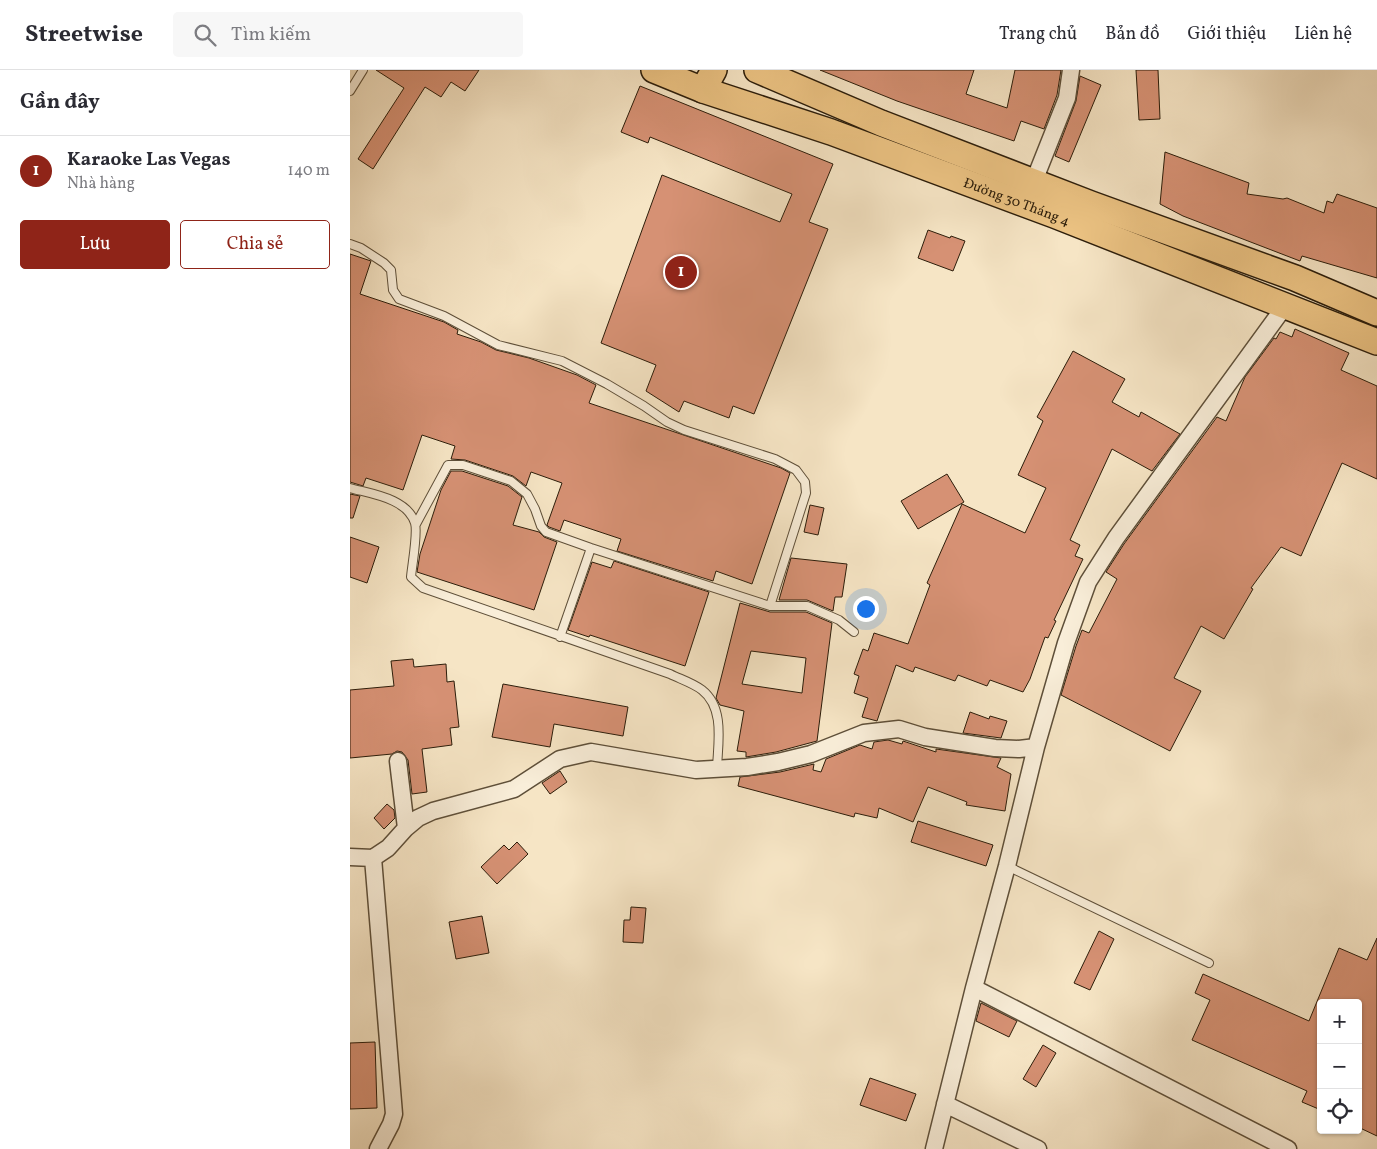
<!DOCTYPE html>
<html lang="vi">
<meta charset="utf-8">
<style>
:root{--surface:#fff;--page:#f7f7f7;--text:#2b2b33;--muted:#7c7c81;--line:#e1e1e2;--accent:#8f2418}
body{margin:0;font-family:Vollkorn,serif;background:var(--page);color:var(--text)}
.controls{position:absolute;right:15px;bottom:15px;display:grid;overflow:hidden;border-radius:5px;box-shadow:0 1px 4px #0004}
.controls button{width:45px;height:45px;display:grid;place-items:center;padding:0;border:0;border-bottom:1px solid var(--line);background:var(--surface);color:var(--text);font:25px sans-serif}
.you{position:absolute;left:515px;top:538px;width:18px;height:18px;margin:-12px;border:4px solid #fff;border-radius:50%;background:#1a73e8;box-shadow:0 0 0 8px #1a73e833}
.badge{display:grid;place-items:center;width:32px;height:32px;border-radius:50%;background:var(--accent);color:#fff;font-size:16px;font-weight:700}
.pin{position:absolute;translate:-50% -50%;border:2px solid #fff;box-shadow:0 1px 5px #0006}
.list{margin:0;padding:0;list-style:none}
h2{display:flex;justify-content:space-between;align-items:center;height:65px;margin:0;padding:0 20px;font-size:21px}
h2 small{font-size:16px;font-weight:400;color:var(--muted)}
.list li{display:grid;grid-template-columns:32px 1fr auto;gap:15px;align-items:center;box-sizing:border-box;height:70px;padding:0 20px;border-top:1px solid var(--line)}
.list b{display:block;font-size:19px;white-space:nowrap}
.list p{margin:0;font-size:16px;white-space:nowrap;color:var(--muted)}
.list em{font-size:16px;font-style:normal;color:var(--muted)}
.actions{display:flex;gap:10px;padding:15px 20px}
.actions a{flex:1;padding:11px 0;border:1px solid var(--accent);border-radius:5px;text-align:center;font-size:18px;color:var(--accent)}
.actions .main{background:var(--accent);color:#fff}
.icon{flex:none;width:28px;height:28px;fill:none;stroke:currentColor;stroke-width:2;stroke-linecap:round;stroke-linejoin:round}
.map{position:relative;flex:none;width:1027px;height:1079px;overflow:hidden}
header{display:flex;align-items:center;gap:30px;box-sizing:border-box;height:70px;padding:0 25px;background:var(--surface);border-bottom:1px solid var(--line)}
header strong{font-size:24px}
nav{display:flex;gap:28px;margin-inline-start:auto;font-size:18px}
.search{width:350px;height:45px;background:var(--page);display:flex;align-items:center;gap:12px;box-sizing:border-box;padding:0 18px;border-radius:5px;color:var(--muted);font-size:19px}
main{display:flex}
aside{flex:1;background:var(--surface)}
.map>svg:first-child{display:block}
</style>
<header>
<strong>Streetwise</strong>
<div class="search"><svg class="icon" aria-label="search" viewBox="0 0 24 24"><circle cx="10" cy="10" r="6"/><path d="M15 15l6 6"/></svg>Tìm kiếm</div>
<nav><a>Trang chủ</a><a>Bản đồ</a><a>Giới thiệu</a><a>Liên hệ</a></nav>
</header>
<main>
<aside>
<h2>Gần đây<small></small></h2>
<ul class="list">
<li><span class="badge">1</span><div><b>Karaoke Las Vegas</b><p>Nhà hàng</p></div><em>140 m</em></li>
</ul>
<div class="actions"><a class="main">Lưu</a><a>Chia sẻ</a></div>
</aside>
<div class="map">
<svg width="1027" height="1079" viewBox="0 0 1027 1079">
<rect width="100%" height="100%" fill="#f6e5c5"/>
<filter id="stains"><feTurbulence type="fractalNoise" baseFrequency=".004" numOctaves="4"/><feColorMatrix values="0 0 0 0 .2 0 0 0 0 .09 0 0 0 0 .02 0 0 0 .5 -.17"/></filter>
<radialGradient id="worn" r=".72"><stop offset=".6" stop-color="#630" stop-opacity="0"/><stop offset="1" stop-color="#630" stop-opacity=".3"/></radialGradient>
<path fill="#d69174" stroke="#2c1d0a" fill-rule="evenodd" d="M 26,0 L 129,0 L 115,21 L 101,12 L 91,27 L 75,17 L 23,99 L 8,89 L 54,18 Z
M 470,0 L 624,0 L 616,24 L 657,38 L 665,0 L 711,0 L 707,25 L 694,59 L 671,51 L 664,71 L 547,31 Z
M 786,0 L 808,0 L 810,49 L 789,50 Z
M 730,6 L 751,15 L 719,92 L 705,86 L 726,31 Z
M 290,16 L 483,94 L 459,152 L 478,159 L 404,344 L 383,336 L 379,348 L 334,331 L 329,342 L 296,321 L 306,295 L 251,273 L 312,105 L 430,152 L 442,124 L 300,67 L 298,73 L 271,62 Z
M 815,82 L 899,113 L 897,124 L 933,129 L 937,128 L 974,143 L 977,131 L 983,133 L 987,124 L 1027,138 L 1027,208 L 952,186 L 950,191 L 833,146 L 810,134 Z
M 578,160 L 600,168 L 601,166 L 615,171 L 603,201 L 568,188 Z
M 0,184 L 21,191 L 10,224 L 94,252 L 108,260 L 107,264 L 131,272 L 146,280 L 179,288 L 227,305 L 246,315 L 239,333 L 431,398 L 440,403 L 402,514 L 366,501 L 363,511 L 267,481 L 271,469 L 214,450 L 210,461 L 199,457 L 197,455 L 212,413 L 181,402 L 176,416 L 163,406 L 115,390 L 101,389 L 105,376 L 72,365 L 53,420 L 16,408 L 13,416 L 0,412 Z
M 945,259 L 999,283 L 991,300 L 1027,316 L 1027,409 L 992,393 L 951,486 L 931,477 L 901,518 L 903,519 L 874,569 L 851,556 L 824,608 L 851,621 L 820,681 L 711,625 L 726,576 L 732,560 L 739,563 L 767,509 L 756,502 L 774,474 L 867,347 L 876,351 L 895,307 L 924,268 L 926,269 L 930,262 L 942,267 Z
M 723,281 L 775,309 L 762,332 L 789,347 L 791,342 L 830,364 L 802,401 L 762,379 L 720,470 L 730,475 L 725,486 L 733,489 L 704,550 L 706,551 L 698,568 L 695,567 L 680,609 L 673,622 L 640,610 L 637,616 L 608,605 L 605,611 L 565,597 L 563,602 L 546,595 L 527,651 L 512,647 L 518,628 L 504,623 L 509,606 L 504,604 L 513,579 L 518,581 L 524,563 L 558,574 L 580,515 L 577,513 L 612,434 L 675,463 L 696,418 L 668,405 L 693,351 L 687,347 Z
M 101,401 L 112,401 L 158,416 L 172,427 L 163,455 L 189,462 L 194,467 L 207,472 L 184,540 L 67,502 L 70,484 L 91,420 Z
M 597,404 L 614,432 L 568,459 L 551,431 Z
M 0,424 L 10,426 L 3,448 L 0,448 Z
M 460,435 L 474,438 L 468,465 L 454,462 Z
M 0,467 L 29,477 L 17,513 L 0,507 Z
M 441,488 L 497,494 L 492,527 L 485,527 L 483,541 L 457,530 L 429,530 Z
M 264,491 L 359,522 L 335,596 L 240,565 L 239,567 L 218,560 L 242,492 L 261,498 Z
M 390,533 L 420,542 L 456,542 L 482,553 L 467,671 L 426,682 L 396,687 L 396,682 L 387,681 L 394,641 L 370,635 L 366,628 ZM 401,581 L 456,588 L 452,623 L 392,614 Z
M 63,589 L 64,597 L 96,594 L 97,612 L 104,611 L 109,657 L 100,658 L 102,675 L 72,679 L 77,722 L 62,724 L 58,690 L 52,682 L 47,681 L 42,684 L 0,688 L 0,620 L 44,616 L 41,591 Z
M 153,614 L 278,637 L 273,666 L 204,654 L 200,677 L 142,667 Z
M 620,642 L 639,649 L 640,646 L 657,651 L 651,668 L 613,663 Z
M 538,670 L 552,674 L 553,671 L 586,682 L 586,679 L 651,688 L 647,697 L 661,704 L 655,741 L 616,735 L 617,732 L 578,717 L 563,752 L 529,738 L 527,748 L 505,743 L 504,747 L 388,716 L 390,707 L 430,702 L 464,694 L 463,700 L 471,702 L 476,689 L 510,675 L 522,679 L 524,672 Z
M 210,701 L 217,712 L 200,724 L 192,713 Z
M 37,734 L 44,740 L 45,748 L 34,759 L 24,748 Z
M 568,751 L 643,775 L 636,796 L 561,772 Z
M 167,772 L 178,784 L 147,814 L 131,797 L 154,775 L 159,780 Z
M 281,837 L 296,838 L 293,873 L 273,872 L 274,850 L 280,850 Z
M 132,846 L 139,883 L 106,889 L 99,852 Z
M 749,861 L 764,869 L 740,920 L 724,913 Z
M 1027,868 L 1027,1066 L 1008,1057 L 1008,933 L 971,933 L 971,1040 L 952,1032 L 957,1021 L 842,970 L 860,930 L 845,923 L 853,904 L 959,951 L 989,878 L 1017,890 Z
M 631,933 L 667,951 L 659,967 L 626,951 Z
M 25,972 L 27,1038 L 0,1039 L 0,973 Z
M 693,975 L 706,983 L 686,1017 L 673,1009 Z
M 520,1008 L 566,1024 L 556,1051 L 510,1035 Z"/>
<g fill="none" stroke-linecap="round" stroke-linejoin="round">
<defs>
<path id="lane" d="M 0,21 L 13,0
M 0,174 L 11,178 L 34,193 L 41,200 L 43,220 L 49,229 L 94,246 L 148,275 L 212,291 L 257,314 L 294,336 L 317,352 L 334,360 L 425,389 L 446,400 L 455,412 L 456,423 L 420,536
M 0,418 C 21,424 57,428 65,453 C 68,463 62,495 61,507 L 73,518 L 320,604 C 330,609 343,613 352,620 C 375,638 368,673 367,698
M 66,454 L 98,395 L 113,395 L 161,411 L 177,424 L 185,439 L 191,456 L 196,462 L 241,478 L 420,536 L 457,536 L 489,550 L 504,562
M 210,567 L 241,478
M 657,796 L 859,893"/>
<path id="street" d="M 684,111 L 717,28 L 721,0
M 48,691 L 56,758
M 0,787 L 23,788 L 38,778 L 56,758 L 68,748 L 83,741 L 164,719 L 210,689 L 241,682 L 346,700 L 397,697 L 428,692 L 461,684 L 514,663 L 549,659 L 575,667 L 645,678 L 669,679 L 686,677
M 23,788 L 44,1044 L 41,1054 L 28,1079
M 624,918 L 938,1079
M 595,1034 L 688,1079
M 584,1079 L 624,918 L 657,796 L 686,677 L 716,573 L 738,512 L 766,468 L 935,236"/>
<g id="primary">
<path id="s1" d="M 304,0 L 353,20 L 481,62 L 704,145 L 1027,272"/>
<path d="M 407,0 L 531,53 L 741,134 L 945,208 L 1027,243"/>
<path d="M 353,20 L 364,0"/>
</g>
</defs>
<use href="#lane" stroke="#5e4f39" stroke-width="10"/>
<use href="#street" stroke="#5e4f39" stroke-width="19"/>
<use href="#primary" stroke="#2c1d0a" stroke-width="28"/>
<use href="#lane" stroke="#f9eed9" stroke-width="8"/>
<use href="#street" stroke="#f9eed9" stroke-width="16"/>
<use href="#primary" stroke="#ebc282" stroke-width="25"/>
</g>
<g text-anchor="middle" stroke-width="4.5" stroke-linejoin="round" paint-order="stroke">
<g font-size="14" fill="#2c1d0a" stroke="#f9eed9">
<text dy="5" stroke="none"><textPath href="#s1" startOffset="386">Đường 30 Tháng 4</textPath></text>
</g>
</g>
<rect width="100%" height="100%" filter="url(#stains)"/>
<rect width="100%" height="100%" fill="url(#worn)"/>
</svg>
<div class="controls">
<button>+</button>
<button>−</button>
<button><svg class="icon" aria-label="locate" viewBox="0 0 24 24"><circle cx="12" cy="12" r="6"/><path d="M12 2v4M12 18v4M2 12h4M18 12h4"/></svg></button>
</div>
<div class="you"></div>
<div class="pin badge" style="left:331px;top:202px">1</div>
</div>
</main>
